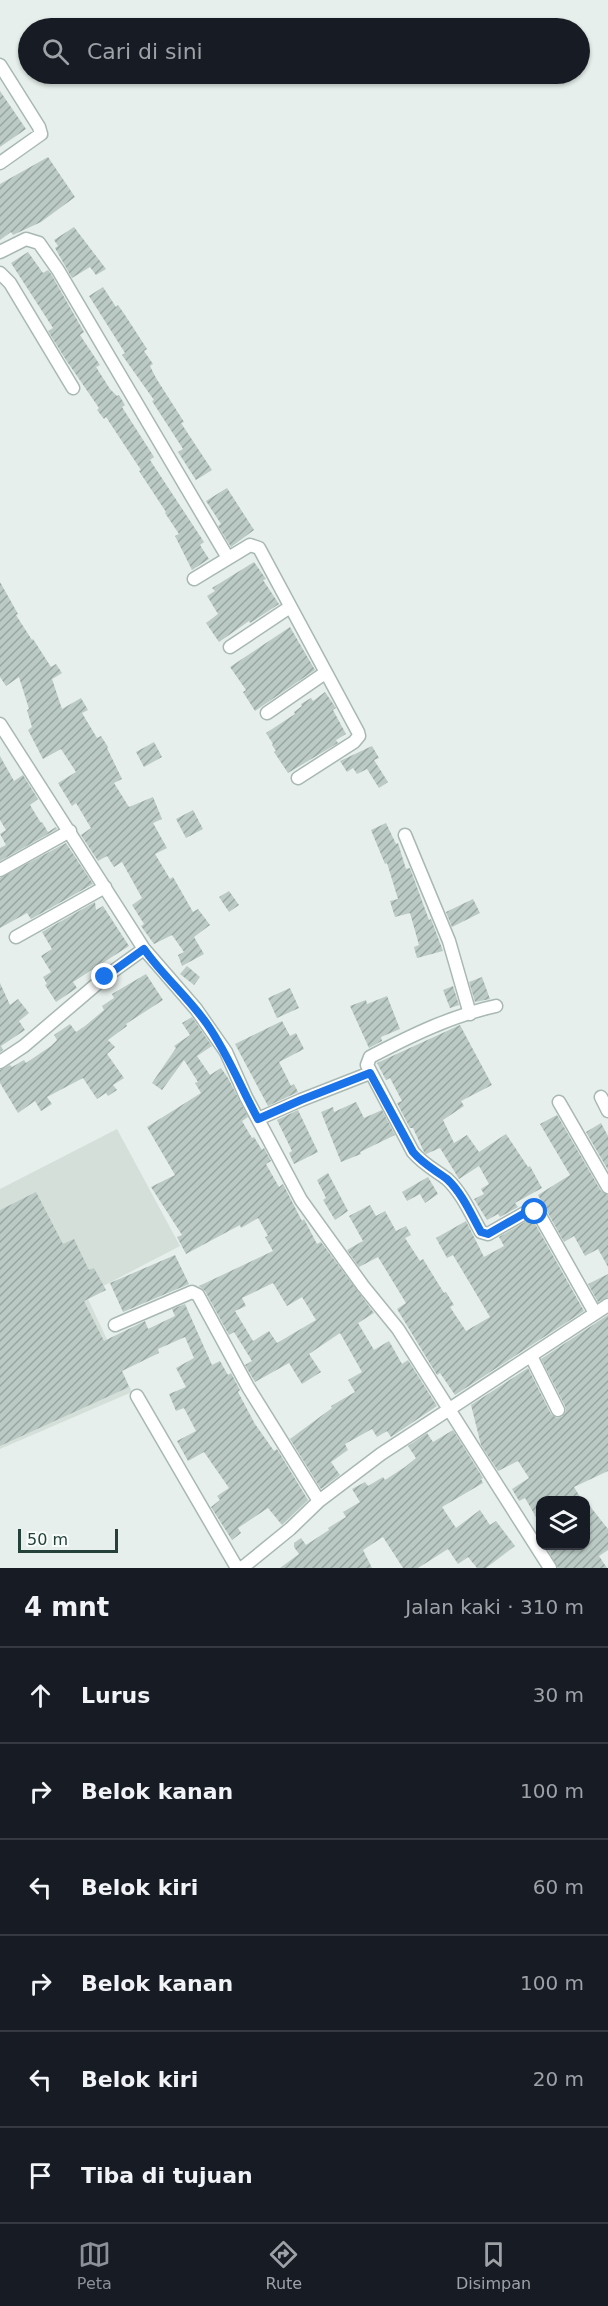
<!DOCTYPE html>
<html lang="id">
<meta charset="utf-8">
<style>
:root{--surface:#171b24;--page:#242831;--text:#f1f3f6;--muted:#9ea1a6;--line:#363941;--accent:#8c9099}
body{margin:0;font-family:"DejaVu Sans",sans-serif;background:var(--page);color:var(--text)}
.controls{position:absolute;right:18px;bottom:18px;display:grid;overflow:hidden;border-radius:12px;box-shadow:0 2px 4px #0004}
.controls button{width:54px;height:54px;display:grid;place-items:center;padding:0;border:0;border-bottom:2px solid var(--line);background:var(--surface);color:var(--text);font:30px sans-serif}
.scale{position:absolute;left:18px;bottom:15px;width:100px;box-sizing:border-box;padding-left:6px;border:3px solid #24423a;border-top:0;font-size:16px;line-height:21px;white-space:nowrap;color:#24423a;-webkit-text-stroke:4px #f7fbf9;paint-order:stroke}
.stop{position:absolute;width:18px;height:18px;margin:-14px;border:4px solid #1a73e8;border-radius:50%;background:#fff}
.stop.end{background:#1a73e8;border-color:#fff;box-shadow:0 2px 6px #0008}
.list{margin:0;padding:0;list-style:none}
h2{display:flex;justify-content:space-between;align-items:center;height:78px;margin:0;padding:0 24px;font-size:26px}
h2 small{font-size:20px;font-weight:400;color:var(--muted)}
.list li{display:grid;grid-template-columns:39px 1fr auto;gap:18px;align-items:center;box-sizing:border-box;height:96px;padding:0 24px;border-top:2px solid var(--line)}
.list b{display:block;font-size:22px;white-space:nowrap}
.list em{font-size:20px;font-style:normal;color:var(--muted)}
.icon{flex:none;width:33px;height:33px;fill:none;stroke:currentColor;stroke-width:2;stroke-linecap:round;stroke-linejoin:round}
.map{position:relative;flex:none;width:608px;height:1568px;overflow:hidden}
.search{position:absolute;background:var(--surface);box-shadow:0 2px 4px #0004;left:18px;right:18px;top:18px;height:66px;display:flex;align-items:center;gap:15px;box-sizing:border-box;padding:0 21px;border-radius:33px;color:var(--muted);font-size:22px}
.sheet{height:654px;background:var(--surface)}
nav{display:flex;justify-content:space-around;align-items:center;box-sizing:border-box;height:84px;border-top:2px solid var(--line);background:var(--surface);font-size:16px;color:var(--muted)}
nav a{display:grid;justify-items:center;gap:3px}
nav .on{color:var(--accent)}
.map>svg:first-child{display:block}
</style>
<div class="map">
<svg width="608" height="1568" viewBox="0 0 608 1568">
<defs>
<pattern id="building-hatch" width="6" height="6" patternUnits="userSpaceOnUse" patternTransform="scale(1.5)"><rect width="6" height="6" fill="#bbcac4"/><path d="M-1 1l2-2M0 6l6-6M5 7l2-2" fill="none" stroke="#98a6a0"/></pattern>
</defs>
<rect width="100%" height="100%" fill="#e6efeb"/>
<path fill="#d4dfda" d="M 117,1129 L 180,1246 L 86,1295 L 132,1392 L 0,1449 L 0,1189 Z"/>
<path fill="url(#building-hatch)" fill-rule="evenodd" d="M 0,91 L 26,129 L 0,147 Z
M 48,157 L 75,197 L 41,222 L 13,235 L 11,232 L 0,240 L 0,184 Z
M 74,227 L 106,269 L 96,275 L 90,267 L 72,278 L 55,248 L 58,246 L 54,240 Z
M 28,252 L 43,273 L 48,270 L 51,274 L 84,332 L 80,335 L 100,365 L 96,367 L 110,389 L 117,396 L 119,395 L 125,405 L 122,407 L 154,457 L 150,460 L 204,542 L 200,545 L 209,559 L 192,570 L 175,536 L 179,534 L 165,513 L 166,512 L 139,471 L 141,470 L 127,449 L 106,417 L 104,419 L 97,410 L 99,408 L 66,360 L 48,331 L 53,328 L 11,263 Z
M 103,287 L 116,307 L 118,305 L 125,315 L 147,349 L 144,351 L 153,364 L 150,366 L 156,378 L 184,422 L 181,423 L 212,470 L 196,480 L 178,452 L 183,449 L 152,401 L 154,400 L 122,355 L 125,353 L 89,296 Z
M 227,488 L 254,530 L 231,547 L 218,526 L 221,524 L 206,501 Z
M 254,562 L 266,579 L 263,580 L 279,604 L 250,623 L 249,621 L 219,642 L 206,623 L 218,614 L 207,596 L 215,591 L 212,588 Z
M 0,582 L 18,614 L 16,615 L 32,640 L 33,639 L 51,667 L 56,664 L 62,673 L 52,679 L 62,709 L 81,698 L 88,710 L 82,713 L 97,738 L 101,736 L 108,747 L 107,748 L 122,779 L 114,783 L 129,807 L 153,797 L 162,819 L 153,823 L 167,848 L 155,854 L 170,879 L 173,877 L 193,912 L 198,909 L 210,925 L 194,937 L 204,954 L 182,966 L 178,955 L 184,952 L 172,935 L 154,944 L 141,926 L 144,924 L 132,905 L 142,898 L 122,862 L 114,867 L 107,856 L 98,861 L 81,835 L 91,828 L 76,803 L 72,806 L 58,783 L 76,772 L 61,749 L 43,759 L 28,730 L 32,727 L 27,710 L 29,709 L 19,677 L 6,686 L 0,677 Z
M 290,627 L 315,670 L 255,711 L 243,692 L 246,690 L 230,667 Z
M 325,692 L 336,708 L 333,710 L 346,734 L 336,740 L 338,743 L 288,773 L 274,752 L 276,751 L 272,745 L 273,744 L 266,733 L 295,714 L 294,712 L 302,706 L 301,704 L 311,698 L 313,701 Z
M 154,742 L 162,757 L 144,767 L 136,752 Z
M 372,746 L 379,758 L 374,760 L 388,782 L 379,788 L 367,769 L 357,774 L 353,768 L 347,772 L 340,761 Z
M 0,756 L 14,781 L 23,775 L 38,799 L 30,805 L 41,823 L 42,822 L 48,832 L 56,827 L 57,829 L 0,861 L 0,848 L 6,845 L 0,834 L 6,830 L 0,820 Z
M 193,810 L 203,829 L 186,838 L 176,819 Z
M 386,823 L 396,844 L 398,843 L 406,869 L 410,868 L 429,920 L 431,919 L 443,951 L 417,958 L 414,947 L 419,945 L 410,913 L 395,917 L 390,901 L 398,899 L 387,863 L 385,864 L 371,830 Z
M 66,843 L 93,884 L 31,919 L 27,913 L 0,928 L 0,878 Z
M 229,891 L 239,905 L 229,912 L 219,897 Z
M 473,899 L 480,913 L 452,927 L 446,912 Z
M 95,902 L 96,910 L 103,906 L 129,946 L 73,982 L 77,988 L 56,1002 L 45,985 L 47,984 L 43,977 L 51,972 L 41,956 L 52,949 L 42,932 Z
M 187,966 L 200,977 L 194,985 L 180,974 Z
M 146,974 L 163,1000 L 126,1024 L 127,1026 L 108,1040 L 115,1047 L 107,1054 L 124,1078 L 113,1085 L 117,1090 L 108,1096 L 106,1093 L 97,1099 L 83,1078 L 47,1097 L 52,1104 L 41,1111 L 35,1101 L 18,1113 L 0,1083 L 0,1070 L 10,1065 L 12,1067 L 24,1060 L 26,1063 L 51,1046 L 57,1040 L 54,1035 L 70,1024 L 76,1032 L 85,1026 L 104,1010 L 102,1006 L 114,998 L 112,994 Z
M 482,977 L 490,999 L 475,1002 L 469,982 Z
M 0,983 L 10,1005 L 18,999 L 29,1013 L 19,1021 L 25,1030 L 1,1046 L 3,1050 L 0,1052 Z
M 453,986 L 459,1005 L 450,1008 L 443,990 Z
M 290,988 L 299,1008 L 277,1018 L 268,998 Z
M 387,996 L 400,1029 L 381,1037 L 382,1041 L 369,1048 L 350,1006 L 366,1000 L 367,1004 Z
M 192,1017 L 212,1046 L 197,1056 L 210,1075 L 221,1068 L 228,1078 L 248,1117 L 242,1121 L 252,1138 L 254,1137 L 262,1150 L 264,1148 L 271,1161 L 266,1164 L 279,1187 L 283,1184 L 302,1221 L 304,1219 L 317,1244 L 321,1242 L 374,1313 L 358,1323 L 374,1350 L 389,1341 L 402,1364 L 408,1360 L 437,1406 L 391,1437 L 387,1431 L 377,1437 L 372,1429 L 345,1444 L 348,1450 L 331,1462 L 340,1475 L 321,1489 L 290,1439 L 332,1408 L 331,1406 L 355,1392 L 348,1380 L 362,1372 L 340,1333 L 309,1354 L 321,1372 L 302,1384 L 289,1363 L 255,1382 L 245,1365 L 252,1361 L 234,1332 L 229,1335 L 205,1291 L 199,1286 L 273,1251 L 265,1237 L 268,1236 L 258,1218 L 241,1228 L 240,1225 L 186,1254 L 177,1237 L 182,1235 L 151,1187 L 175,1175 L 147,1127 L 201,1093 L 195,1083 L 198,1082 L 184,1060 L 162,1090 L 152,1083 L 176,1048 L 174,1046 L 190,1035 L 182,1023 ZM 273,1283 L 287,1306 L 302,1297 L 316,1320 L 277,1343 L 269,1331 L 253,1341 L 235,1311 L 246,1306 L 242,1298 Z
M 282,1021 L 290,1036 L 296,1033 L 304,1049 L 279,1062 L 291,1086 L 294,1084 L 298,1092 L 268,1106 L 235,1044 Z
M 460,1025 L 492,1085 L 461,1101 L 464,1106 L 443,1120 L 454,1143 L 467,1135 L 479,1152 L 506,1134 L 528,1167 L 530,1166 L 542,1188 L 515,1203 L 518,1207 L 500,1217 L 498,1214 L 487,1220 L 474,1199 L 484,1194 L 481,1189 L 489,1184 L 479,1166 L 459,1179 L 440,1148 L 426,1154 L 424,1152 L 413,1128 L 410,1128 L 397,1103 L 402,1101 L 390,1078 L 386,1080 L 377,1063 Z
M 356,1102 L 364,1118 L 382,1110 L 395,1135 L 360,1152 L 361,1154 L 341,1162 L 321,1112 L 333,1107 L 334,1112 Z
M 298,1110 L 318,1152 L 294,1164 L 289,1153 L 292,1151 L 277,1120 Z
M 557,1115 L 601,1191 L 608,1195 L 608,1267 L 598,1249 L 585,1256 L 574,1236 L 564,1242 L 538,1195 L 570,1175 L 540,1124 Z
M 601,1123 L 608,1136 L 608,1170 L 586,1132 Z
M 328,1173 L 348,1211 L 335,1220 L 323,1200 L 326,1198 L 317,1180 Z
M 428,1177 L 438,1194 L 425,1203 L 420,1194 L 407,1201 L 402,1192 Z
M 36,1192 L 63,1244 L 74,1239 L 89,1270 L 94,1268 L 106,1290 L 84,1301 L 104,1341 L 145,1321 L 148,1329 L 175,1316 L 172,1309 L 185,1304 L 212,1365 L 220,1361 L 228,1375 L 231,1373 L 240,1390 L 238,1392 L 255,1424 L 274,1451 L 277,1449 L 308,1500 L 282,1525 L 268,1508 L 238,1528 L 241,1533 L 232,1540 L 211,1507 L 220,1500 L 217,1496 L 229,1488 L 204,1452 L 188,1461 L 177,1441 L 196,1431 L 184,1408 L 176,1411 L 169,1394 L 186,1387 L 176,1368 L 194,1358 L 185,1337 L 158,1349 L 159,1353 L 122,1371 L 129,1387 L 0,1446 L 0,1210 Z
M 370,1205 L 376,1216 L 385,1211 L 396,1231 L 406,1226 L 411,1235 L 405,1238 L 420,1261 L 423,1259 L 444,1293 L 446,1292 L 454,1305 L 450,1307 L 466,1331 L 490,1317 L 453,1255 L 447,1258 L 436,1238 L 466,1221 L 484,1257 L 504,1246 L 499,1237 L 530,1219 L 533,1220 L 584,1311 L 455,1395 L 440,1373 L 437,1375 L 397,1309 L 406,1303 L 378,1257 L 359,1267 L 347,1250 L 363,1241 L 349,1216 Z
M 175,1255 L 189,1284 L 123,1312 L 110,1283 Z
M 608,1274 L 608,1297 L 598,1302 L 588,1284 Z
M 608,1315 L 608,1471 L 574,1487 L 582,1500 L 540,1500 L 540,1524 L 525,1498 L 519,1501 L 512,1489 L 529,1478 L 518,1461 L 498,1471 L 481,1445 L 471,1405 L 528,1368 L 551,1414 L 557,1418 L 562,1417 L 566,1411 L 565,1406 L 541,1359 Z
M 453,1430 L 483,1478 L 481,1479 L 483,1483 L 442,1507 L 456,1528 L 480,1510 L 490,1525 L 496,1521 L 515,1546 L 486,1568 L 477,1568 L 468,1557 L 458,1564 L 448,1549 L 418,1568 L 403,1568 L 383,1537 L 363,1550 L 372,1568 L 280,1568 L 299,1554 L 294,1547 L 294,1543 L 301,1538 L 306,1545 L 329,1530 L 328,1528 L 346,1517 L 343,1512 L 360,1502 L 352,1489 L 365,1482 L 368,1486 L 383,1477 L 385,1480 L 405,1467 L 416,1458 L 408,1446 L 427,1433 L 433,1442 Z
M 585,1500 L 608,1529 L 608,1550 L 599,1556 L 607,1568 L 558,1568 L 547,1548 L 549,1545 L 585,1545 Z"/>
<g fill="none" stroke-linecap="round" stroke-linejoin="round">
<defs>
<path id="minor" d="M 0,65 L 39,127 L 41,134 L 0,163
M 0,252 L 26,239 L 39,243 L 58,270 L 228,558
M 0,273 L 10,283 L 73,388
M 194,579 L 250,545 L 259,548 L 358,732 L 359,736 L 354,742 L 298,778
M 230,647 L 290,607
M 267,713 L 325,673
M 0,724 L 144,949 L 196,1009 L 226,1052 L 246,1097 L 301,1200 L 363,1286 L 398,1329 L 550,1568
M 405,835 L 449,941 L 470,1014
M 0,870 L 70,831
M 16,937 L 105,887
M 496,1006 C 453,1015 410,1036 370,1057 L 367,1065 L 413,1152 C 423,1164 435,1170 447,1179 C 462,1193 471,1214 481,1232 L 488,1234 L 530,1210 L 539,1214 L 595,1313
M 0,1062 L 24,1046 L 105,977 L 144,949
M 601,1097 L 608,1111
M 559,1102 L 608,1187
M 258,1119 L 301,1100 L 370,1073
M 115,1325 L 192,1292 L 198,1295 L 248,1387 L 319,1501
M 531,1356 L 558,1410
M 137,1396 L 237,1568
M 242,1568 L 290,1529 L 319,1501 L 381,1454 L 608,1305"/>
</defs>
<use href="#minor" stroke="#a8b8b2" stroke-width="15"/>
<use href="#minor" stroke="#fff" stroke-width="12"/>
</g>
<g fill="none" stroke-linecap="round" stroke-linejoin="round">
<path stroke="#1a73e8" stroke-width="8" d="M 105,977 L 144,949 C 163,976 188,997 207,1024 C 228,1054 241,1088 258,1119 L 301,1100 L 370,1073 L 413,1152 C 423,1164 435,1170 447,1179 C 462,1193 471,1214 481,1232 L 488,1234 L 530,1210 L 535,1212"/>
</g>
</svg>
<div class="controls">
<button><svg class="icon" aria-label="layers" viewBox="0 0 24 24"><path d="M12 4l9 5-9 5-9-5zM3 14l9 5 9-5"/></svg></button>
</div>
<div class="scale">50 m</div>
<div class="stop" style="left:535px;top:1212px"></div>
<div class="stop end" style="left:105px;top:977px"></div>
<div class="search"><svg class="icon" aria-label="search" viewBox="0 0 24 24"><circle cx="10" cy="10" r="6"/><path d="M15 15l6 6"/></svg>Cari di sini</div>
</div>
<section class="sheet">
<h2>4 mnt<small>Jalan kaki · 310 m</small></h2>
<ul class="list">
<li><svg class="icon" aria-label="ahead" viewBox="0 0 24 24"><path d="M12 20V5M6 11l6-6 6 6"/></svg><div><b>Lurus</b></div><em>30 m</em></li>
<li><svg class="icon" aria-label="right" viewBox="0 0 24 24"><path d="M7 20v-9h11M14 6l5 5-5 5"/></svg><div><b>Belok kanan</b></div><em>100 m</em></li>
<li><svg class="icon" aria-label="left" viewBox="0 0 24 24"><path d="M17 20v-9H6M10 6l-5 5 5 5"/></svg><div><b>Belok kiri</b></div><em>60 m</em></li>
<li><svg class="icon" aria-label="right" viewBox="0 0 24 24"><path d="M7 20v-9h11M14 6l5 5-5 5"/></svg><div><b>Belok kanan</b></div><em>100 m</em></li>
<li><svg class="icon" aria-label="left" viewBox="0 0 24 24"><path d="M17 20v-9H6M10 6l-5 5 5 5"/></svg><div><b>Belok kiri</b></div><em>20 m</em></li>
<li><svg class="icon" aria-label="arrive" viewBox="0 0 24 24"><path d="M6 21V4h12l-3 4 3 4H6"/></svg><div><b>Tiba di tujuan</b></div></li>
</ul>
</section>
<nav>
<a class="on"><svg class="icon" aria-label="map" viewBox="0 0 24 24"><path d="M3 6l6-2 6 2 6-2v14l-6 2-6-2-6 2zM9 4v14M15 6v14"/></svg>Peta</a>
<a><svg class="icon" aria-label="directions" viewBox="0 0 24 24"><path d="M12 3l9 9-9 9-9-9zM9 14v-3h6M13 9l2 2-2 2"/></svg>Rute</a>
<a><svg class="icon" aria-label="saved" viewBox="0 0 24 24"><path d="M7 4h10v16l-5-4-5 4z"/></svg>Disimpan</a>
</nav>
